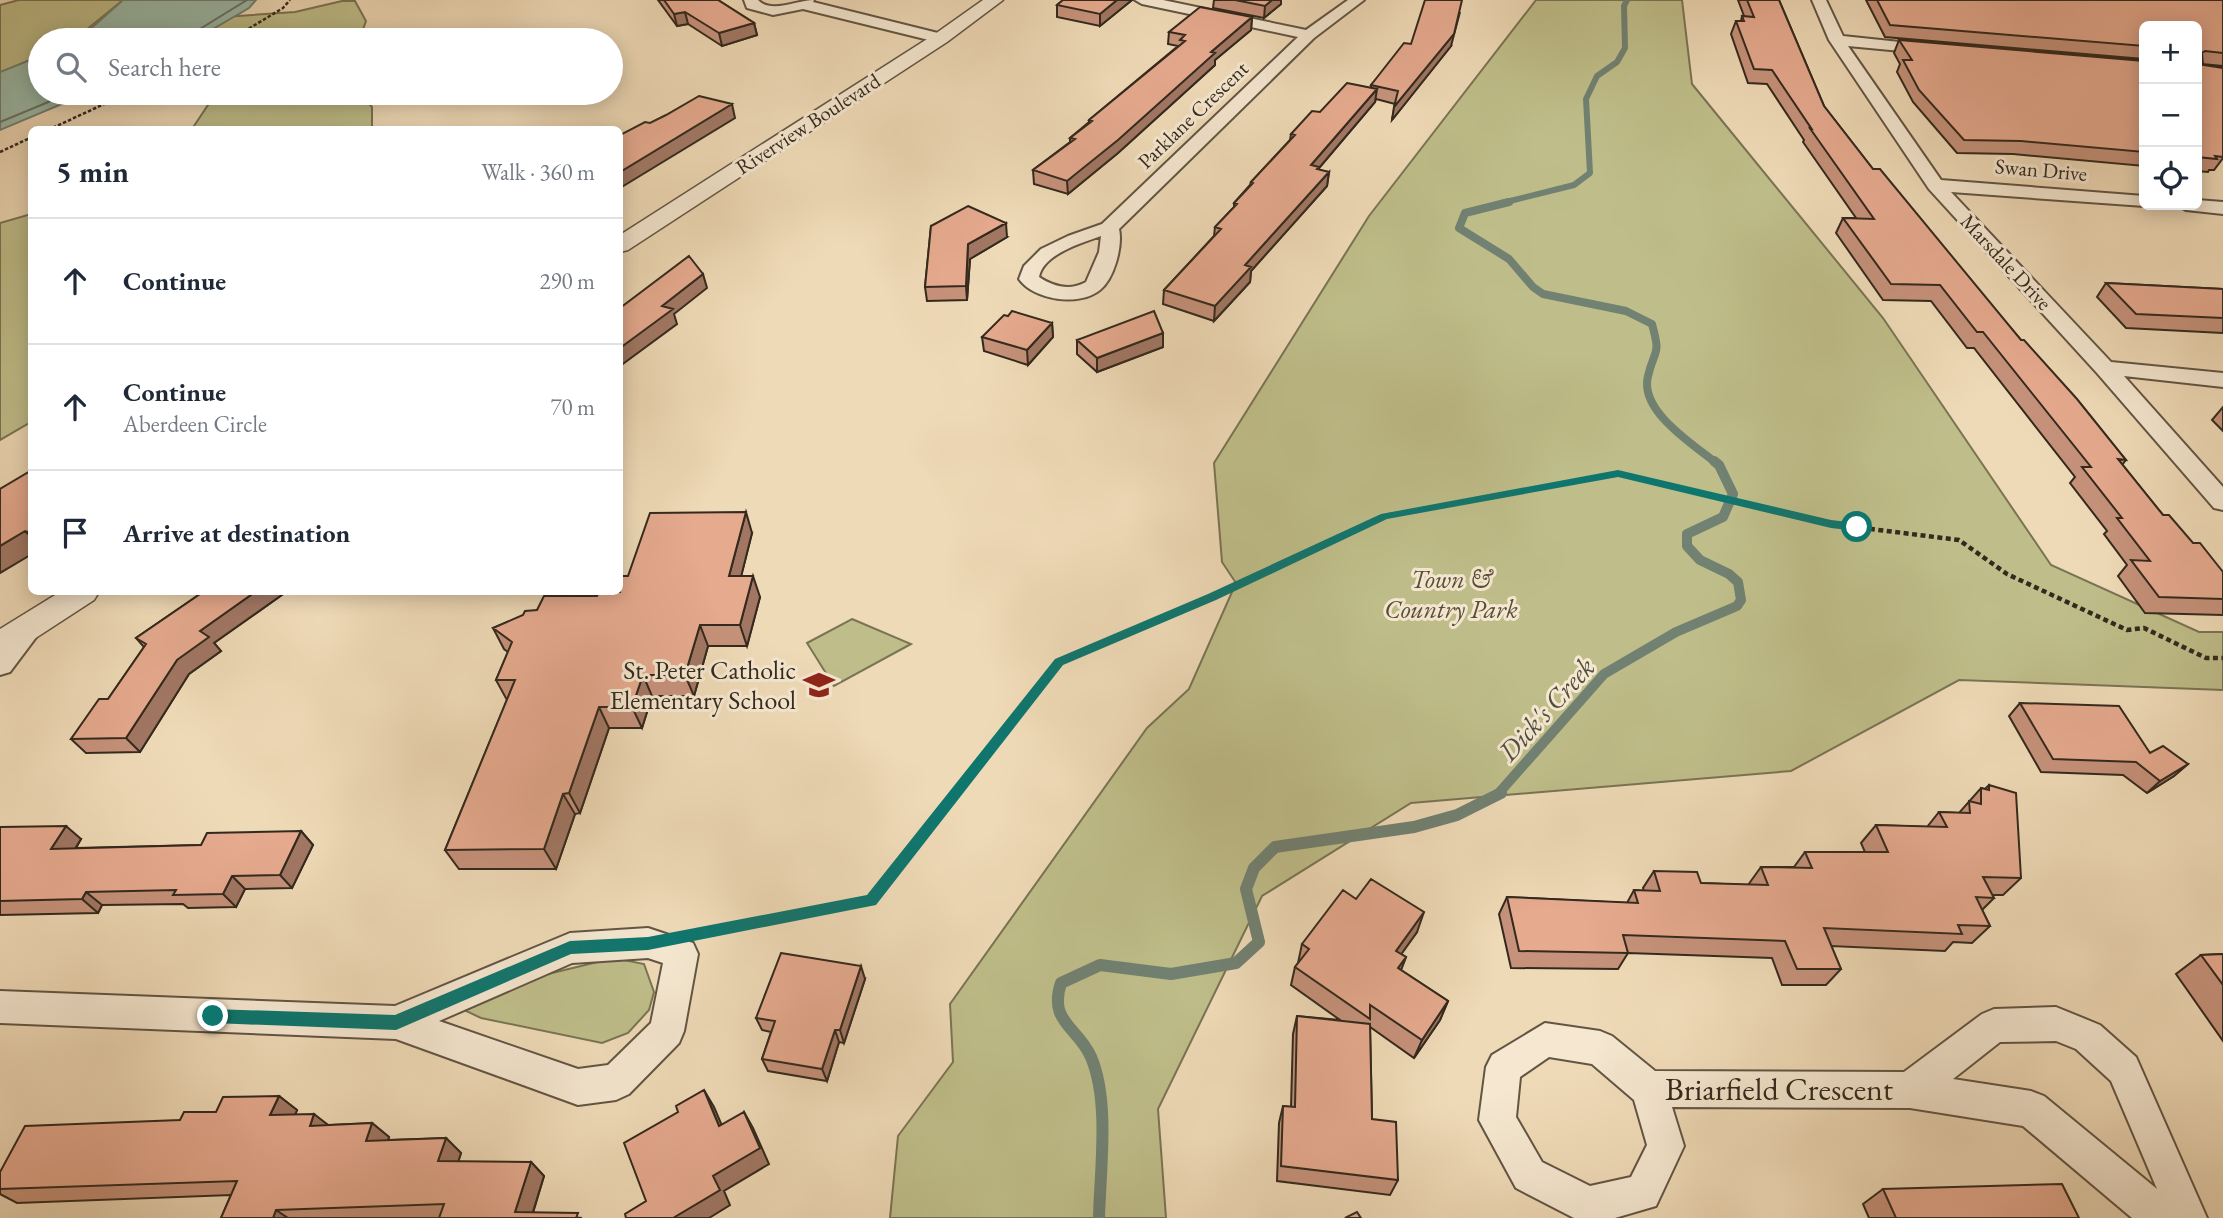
<!DOCTYPE html>
<meta charset="utf-8">
<style>
:root{--surface:#fff;--page:#f2f2f3;--text:#1f2937;--muted:#747a83;--line:#e0e1e3}
body{margin:0;font-family:"EB Garamond",serif;background:var(--page);color:var(--text)}
.controls{position:absolute;right:21px;top:21px;display:grid;overflow:hidden;border-radius:10px;box-shadow:0 4px 18px #0003}
.controls button{width:63px;height:63px;display:grid;place-items:center;padding:0;border:0;border-bottom:2px solid var(--line);background:var(--surface);color:var(--text);font:35px sans-serif}
.stop{position:absolute;width:21px;height:21px;margin:-16px;border:5px solid #0f766e;border-radius:50%;background:#fff}
.stop.end{background:#0f766e;border-color:#fff;box-shadow:0 2px 7px #0008}
.list{margin:0;padding:0;list-style:none}
h2{display:flex;justify-content:space-between;align-items:center;height:91px;margin:0;padding:0 28px;font-size:30px}
h2 small{font-size:23px;font-weight:400;color:var(--muted)}
.list li{display:grid;grid-template-columns:46px 1fr auto;gap:21px;align-items:center;box-sizing:border-box;height:126px;padding:0 28px;border-top:2px solid var(--line)}
.list b{display:block;font-size:26px;white-space:nowrap}
.list p{margin:0;font-size:23px;white-space:nowrap;color:var(--muted)}
.list em{font-size:23px;font-style:normal;color:var(--muted)}
.icon{flex:none;width:38px;height:38px;fill:none;stroke:currentColor;stroke-width:2;stroke-linecap:round;stroke-linejoin:round}
.map{position:relative;flex:none;width:2223px;height:1218px;overflow:hidden}
.search{position:absolute;background:var(--surface);box-shadow:0 4px 18px #0003;left:28px;top:28px;width:595px;height:77px;display:flex;align-items:center;gap:18px;box-sizing:border-box;padding:0 24px;border-radius:38px;color:var(--muted);font-size:26px}
.panel{position:absolute;background:var(--surface);box-shadow:0 4px 18px #0003;left:28px;top:126px;width:595px;height:469px;border-radius:10px}
.map>svg:first-child{display:block}
</style>
<div class="map">
<svg width="2223" height="1218" viewBox="0 0 2223 1218">
<rect width="100%" height="100%" fill="#efdab7"/>
<filter id="stains"><feTurbulence type="fractalNoise" baseFrequency=".00286" numOctaves="4"/><feColorMatrix values="0 0 0 0 .2 0 0 0 0 .09 0 0 0 0 .02 0 0 0 .5 -.17"/></filter>
<radialGradient id="worn" r=".72"><stop offset=".6" stop-color="#630" stop-opacity="0"/><stop offset="1" stop-color="#630" stop-opacity=".3"/></radialGradient>
<path fill="#bfbe8a" stroke="#797454" stroke-width="2" d="M 19,0 L 123,0 L 75,39 L 40,40 L 40,55 L 0,74 L 0,5 Z
M 1536,0 L 1682,0 L 1692,84 L 1883,318 L 2051,565 L 2199,632 L 2223,632 L 2223,690 L 1959,680 L 1791,771 L 1411,803 L 1262,896 L 1158,1109 L 1166,1218 L 890,1218 L 898,1136 L 953,1062 L 950,1004 L 1147,728 L 1189,689 L 1236,583 L 1222,562 L 1214,463 L 1369,216 Z
M 342,1 L 355,1 L 366,21 L 359,40 L 183,40 L 223,17 L 295,12 Z
M 216,93 L 360,93 L 372,107 L 372,129 L 192,129 Z
M 31,214 L 31,422 L 0,440 L 0,223 Z
M 852,619 L 911,644 L 834,686 L 807,643 Z
M 614,958 L 644,964 L 654,992 L 649,1010 L 628,1033 L 602,1043 L 481,1018 L 466,1011 L 468,1000 L 490,988 Z"/>
<path fill="#9abbaa" stroke="#718172" stroke-width="2" d="M 123,0 L 256,0 L 249,8 L 194,40 L 78,40 Z
M 40,56 L 40,93 L 88,93 L 0,130 L 0,72 Z"/>
<g fill="none" stroke-linecap="round" stroke-linejoin="round">
<path stroke="#667264" stroke-width="2" d="M 192,40 L 195,32 L 247,0
M 0,122 L 70,93"/>
<path stroke="#718172" stroke-width="6" d="M 1502,203 L 1574,185 L 1590,173 L 1586,99 L 1597,76 L 1617,62 L 1625,48 L 1624,6 L 1627,0"/>
<path stroke="#718172" stroke-width="8" d="M 1509,202 L 1465,213 L 1459,228 L 1509,259 L 1533,287 L 1543,294 L 1626,311 L 1652,324 C 1661,357 1655,347 1648,376 C 1639,411 1693,444 1716,463"/>
<path stroke="#718172" stroke-width="10" d="M 1498,794 L 1604,674 L 1676,632 L 1737,606 L 1741,600 L 1738,582 L 1729,574 L 1700,560 L 1687,546 L 1687,534 L 1723,517 L 1733,494 L 1719,465 L 1714,461"/>
<path stroke="#718172" stroke-width="12" d="M 1099,1218 C 1100,1171 1110,1101 1091,1057 C 1078,1027 1048,1022 1061,983 L 1100,965 L 1171,974 L 1236,963 L 1259,942 L 1246,889 L 1254,868 L 1275,847 L 1414,827 L 1457,815 L 1501,793"/>
<defs>
<path id="minor" d="M 744,0 L 758,0 C 771,14 797,0 814,0 L 813,2 L 946,35 L 949,38 L 941,43 L 803,9 L 773,15 L 747,8 Z
M 1135,0 L 1163,0 L 1306,30 L 1348,0 L 1364,0 L 1314,38 L 1119,229 C 1123,246 1114,279 1100,290 C 1079,307 1034,300 1019,279 L 1024,266 L 1041,249 L 1068,236 L 1102,224 L 1298,37 L 1142,4 ZM 1101,236 L 1099,252 L 1086,282 C 1070,291 1054,287 1039,277 C 1043,254 1082,243 1101,236 Z
M 1812,0 L 1826,0 L 1843,36 L 1938,46 L 1941,49 L 1933,54 L 1848,46 L 1941,180 L 2144,196 L 2144,205 L 2150,205 L 2144,206 L 1951,192 L 2111,362 L 2223,373 L 2223,387 L 2124,376 L 2223,487 L 2223,510 L 2214,508 L 2097,373 L 1929,189 L 1829,40 Z
M 2197,200 L 2223,202 L 2223,214 L 2186,210 L 2177,205 L 2197,205 Z
M 30,618 L 39,621 L 43,628 L 10,672 L 0,675 L 0,646 L 21,621 Z
M 648,928 L 693,943 L 698,954 L 684,1031 L 679,1043 L 629,1094 L 616,1100 L 578,1105 L 396,1039 L 0,1023 L 0,991 L 395,1006 L 570,933 ZM 648,958 L 663,963 L 651,1023 L 608,1065 L 578,1069 L 439,1021 L 572,963 Z
M 2056,1007 L 2100,1025 L 2136,1057 L 2207,1218 L 2132,1218 L 2023,1126 L 1910,1108 L 1672,1107 L 1684,1146 L 1656,1206 L 1615,1218 L 1574,1218 L 1516,1188 L 1479,1120 L 1486,1067 L 1492,1055 L 1545,1023 L 1600,1031 L 1612,1036 L 1655,1071 L 1904,1072 L 1982,1014 L 1994,1009 ZM 2056,1041 L 2076,1049 L 2111,1081 L 2157,1189 L 2044,1096 L 2031,1091 L 1953,1079 L 2000,1042 ZM 1549,1057 L 1592,1064 L 1634,1100 L 1647,1145 L 1631,1177 L 1590,1186 L 1542,1162 L 1516,1117 L 1520,1077 Z"/>
<path id="tertiary" d="M 983,0 L 1003,0 L 947,42 L 628,250 L 620,252 L 620,235 L 935,34 Z
M 60,592 L 99,592 L 94,600 L 11,654 L 0,657 L 0,629 Z"/>
</defs>
<use href="#minor" stroke="#625544" stroke-width="4"/>
<use href="#tertiary" stroke="#625544" stroke-width="3"/>
<path stroke="#33291d" stroke-width="2.5" stroke-dasharray="3.5 2" stroke-linecap="butt" d="M 230,40 L 283,8 L 290,0
M 48,130 L 128,93
M 0,152 L 32,137"/>
<path stroke="#33291d" stroke-width="4.5" stroke-dasharray="5 3.5" stroke-linecap="butt" d="M 955,794 L 1059,662 L 1211,597 L 1385,516 L 1618,474 L 1831,524 L 1959,540 L 2007,574 L 2127,630 L 2144,628 L 2206,658 L 2223,658"/>
<path stroke="#33291d" stroke-width="5" stroke-dasharray="7 4.5" stroke-linecap="butt" d="M 704,932 L 872,900 L 956,793"/>
<use href="#minor" fill="#f5e7d0" fill-rule="evenodd"/>
<use href="#tertiary" fill="#f5e7d0" fill-rule="evenodd"/>
</g>
<path fill="#c6927b" stroke="#33291d" stroke-width="2" d="M 658,0 L 718,0 L 754,23 L 757,35 L 722,46 L 688,24 L 677,26 Z
M 1063,0 L 1132,0 L 1100,26 L 1057,17 L 1057,5 Z
M 1214,0 L 1281,0 L 1281,4 L 1264,18 L 1213,8 Z
M 1738,0 L 1779,0 L 1824,106 L 1873,169 L 2021,340 L 2126,460 L 2122,465 L 2163,515 L 2223,572 L 2223,615 L 2145,613 L 2118,576 L 2127,565 L 2104,534 L 2107,531 L 2070,483 L 2075,477 L 1974,348 L 1967,348 L 1931,301 L 1883,300 L 1836,233 L 1843,218 L 1856,218 L 1803,142 L 1804,140 L 1767,84 L 1748,83 L 1731,34 L 1736,21 L 1741,21 L 1742,16 L 1744,16 Z
M 1866,0 L 2223,0 L 2223,66 L 2203,64 L 2203,65 L 2223,68 L 2223,158 L 2214,170 L 2209,170 L 2208,172 L 2197,171 L 2197,26 L 2144,26 L 2144,59 L 1885,37 Z
M 1252,17 L 1251,30 L 1215,60 L 1215,65 L 1118,153 L 1068,194 L 1034,184 L 1033,170 L 1070,142 L 1070,138 L 1089,122 L 1089,120 L 1178,46 L 1168,44 L 1169,32 Z
M 1899,40 L 2144,61 L 2144,166 L 2013,154 L 1957,153 L 1913,102 L 1897,72 L 1900,64 L 1894,53 Z
M 1411,44 L 1451,46 L 1392,120 L 1395,104 L 1376,99 L 1375,102 L 1319,168 L 1319,170 L 1329,172 L 1327,186 L 1251,271 L 1250,282 L 1214,321 L 1163,304 L 1164,290 L 1214,236 L 1215,227 L 1234,207 L 1234,203 L 1250,185 L 1251,182 L 1290,140 L 1291,134 L 1320,112 L 1371,88 L 1371,85 Z
M 931,226 L 1007,237 L 970,259 L 967,300 L 927,301 L 925,287 Z
M 2106,283 L 2223,289 L 2223,333 L 2126,328 L 2097,297 Z
M 1052,323 L 1053,337 L 1028,365 L 984,351 L 982,337 Z
M 1163,333 L 1163,347 L 1097,372 L 1077,354 L 1077,340 Z
M 2223,407 L 2223,431 L 2212,420 Z
M 752,533 L 741,576 L 760,597 L 747,646 L 708,646 L 694,696 L 652,696 L 642,728 L 609,728 L 580,813 L 575,814 L 556,869 L 459,869 L 445,850 L 507,700 L 496,680 L 508,652 L 504,649 L 493,628 L 537,610 L 597,596 L 628,576 Z
M 203,592 L 286,592 L 214,643 L 221,651 L 189,674 L 140,752 L 86,753 L 71,739 L 108,699 L 144,647 L 136,638 Z
M 2020,703 L 2150,753 L 2188,764 L 2174,776 L 2147,793 L 2123,775 L 2041,772 L 2009,716 Z
M 1989,785 L 2021,878 L 2003,895 L 1992,895 L 1994,898 L 1982,910 L 1990,926 L 1972,943 L 1953,942 L 1945,951 L 1831,946 L 1841,969 L 1826,985 L 1782,985 L 1772,958 L 1628,953 L 1618,969 L 1511,968 L 1499,914 L 1507,897 L 1627,903 L 1634,890 L 1644,891 L 1643,888 L 1654,871 L 1701,883 L 1748,885 L 1761,867 L 1794,867 L 1805,852 L 1865,852 L 1861,843 L 1876,825 L 1927,827 L 1939,812 L 1959,813 L 1981,788 L 1985,789 Z
M 0,827 L 81,839 L 76,848 L 201,845 L 301,831 L 313,845 L 292,888 L 245,889 L 236,907 L 188,908 L 183,904 L 102,905 L 98,913 L 0,915 Z
M 1356,899 L 1417,932 L 1401,954 L 1406,957 L 1401,970 L 1448,1001 L 1440,1020 L 1414,1058 L 1370,1027 L 1372,1119 L 1398,1180 L 1390,1195 L 1277,1181 L 1279,1123 L 1283,1106 L 1291,1107 L 1293,1034 L 1297,1016 L 1340,1020 L 1291,985 L 1295,967 L 1298,963 L 1302,944 Z
M 2223,954 L 2223,1041 L 2176,974 L 2201,955 Z
M 865,979 L 844,1043 L 839,1042 L 827,1081 L 768,1071 L 762,1059 L 771,1032 L 762,1030 L 756,1018 Z
M 279,1096 L 297,1110 L 295,1115 L 328,1125 L 372,1123 L 389,1137 L 388,1140 L 446,1138 L 461,1153 L 458,1162 L 531,1162 L 544,1176 L 533,1213 L 582,1218 L 221,1218 L 231,1195 L 17,1203 L 0,1194 L 0,1172 L 180,1120 L 216,1112 Z
M 1883,1189 L 2079,1218 L 1869,1218 L 1863,1204 Z"/>
<path fill="#a17764" stroke="#33291d" stroke-width="2" d="M 1117,0 L 1132,0 L 1100,26 L 1100,14 Z
M 1272,0 L 1281,0 L 1281,4 L 1264,18 L 1265,6 Z
M 685,12 L 688,24 L 677,26 L 674,14 Z
M 1460,12 L 1451,46 L 1392,120 L 1394,107 Z
M 1252,17 L 1251,30 L 1215,60 L 1215,65 L 1118,153 L 1068,194 L 1067,181 L 1211,52 Z
M 754,23 L 757,35 L 722,46 L 719,33 Z
M 1377,89 L 1375,102 L 1319,168 L 1317,181 L 1311,165 Z
M 732,104 L 735,118 L 620,188 L 620,172 Z
M 1329,172 L 1327,186 L 1251,271 L 1250,282 L 1214,321 L 1215,306 L 1245,265 Z
M 1006,223 L 1007,237 L 970,259 L 967,300 L 966,286 L 968,244 Z
M 703,274 L 707,288 L 674,314 L 677,324 L 620,366 L 620,348 L 662,306 Z
M 1052,323 L 1053,337 L 1028,365 L 1027,350 Z
M 1163,333 L 1163,347 L 1097,372 L 1097,358 Z
M 746,512 L 752,533 L 736,597 L 729,576 Z
M 25,531 L 32,538 L 32,554 L 0,573 L 0,546 Z
M 753,576 L 760,597 L 747,646 L 740,625 Z
M 255,592 L 286,592 L 214,643 L 221,651 L 189,674 L 140,752 L 126,738 L 177,660 L 200,631 Z
M 700,625 L 708,646 L 694,696 L 685,675 Z
M 643,675 L 652,696 L 642,728 L 632,707 Z
M 599,707 L 609,728 L 580,813 L 569,793 Z
M 2188,764 L 2174,776 L 2147,793 L 2160,781 Z
M 563,794 L 575,814 L 556,869 L 544,849 Z
M 66,826 L 81,839 L 67,862 L 51,849 Z
M 301,831 L 313,845 L 292,888 L 280,875 Z
M 232,876 L 245,889 L 236,907 L 223,894 Z
M 86,892 L 102,905 L 98,913 L 82,899 Z
M 1424,912 L 1417,932 L 1390,970 L 1396,951 Z
M 1406,957 L 1399,975 L 1398,968 Z
M 861,966 L 865,979 L 844,1043 L 840,1030 Z
M 1448,1001 L 1440,1020 L 1414,1058 L 1422,1040 Z
M 835,1030 L 839,1042 L 827,1081 L 822,1069 Z
M 704,1090 L 714,1107 L 729,1142 L 719,1126 Z
M 279,1096 L 297,1110 L 289,1130 L 270,1115 Z
M 744,1112 L 753,1128 L 769,1164 L 724,1191 L 730,1205 L 709,1218 L 673,1218 L 713,1176 Z
M 314,1114 L 332,1128 L 310,1126 Z
M 372,1123 L 389,1137 L 383,1155 L 366,1141 Z
M 446,1138 L 461,1153 L 454,1175 L 438,1161 Z
M 531,1162 L 544,1176 L 531,1218 L 515,1212 Z
M 276,1210 L 288,1218 L 273,1218 Z"/>
<path fill="#e6aa8f" stroke="#33291d" stroke-width="2" d="M 664,0 L 718,0 L 754,23 L 719,33 L 685,12 L 674,14 Z
M 1063,0 L 1117,0 L 1100,14 L 1057,5 Z
M 1235,0 L 1272,0 L 1265,6 Z
M 1425,0 L 1462,0 L 1454,34 L 1394,107 L 1398,91 L 1371,85 L 1404,43 L 1411,44 Z
M 1747,0 L 1779,0 L 1824,106 L 1873,169 L 1880,169 L 2021,340 L 2024,340 L 2077,399 L 2126,460 L 2118,459 L 2163,515 L 2169,515 L 2193,543 L 2200,543 L 2223,572 L 2223,599 L 2159,597 L 2131,560 L 2150,561 L 2117,518 L 2122,518 L 2082,467 L 2091,467 L 1983,332 L 1977,332 L 1940,285 L 1891,284 L 1843,218 L 1874,219 L 1809,127 L 1811,128 L 1772,70 L 1754,69 L 1736,21 L 1744,21 L 1742,16 L 1754,17 Z
M 1877,0 L 2223,0 L 2223,53 L 2205,51 L 2202,53 L 2203,65 L 2223,68 L 2223,157 L 2215,156 L 2217,159 L 2197,157 L 2197,26 L 2144,26 L 2144,46 L 1890,25 Z
M 1200,7 L 1252,17 L 1211,52 L 1215,53 L 1118,140 L 1067,181 L 1033,170 L 1075,139 L 1070,138 L 1092,121 L 1089,120 L 1185,41 L 1180,40 L 1185,35 L 1169,32 Z
M 1899,40 L 2144,61 L 2144,152 L 2021,141 L 1964,140 L 1919,90 L 1903,60 L 1912,60 Z
M 1347,83 L 1377,89 L 1311,165 L 1319,167 L 1317,169 L 1329,172 L 1245,265 L 1251,267 L 1215,306 L 1164,290 L 1221,229 L 1215,227 L 1237,204 L 1234,203 L 1253,183 L 1251,182 L 1295,135 L 1291,134 L 1312,111 L 1320,112 Z
M 699,96 L 732,104 L 620,172 L 620,135 L 645,122 L 650,123 L 666,115 Z
M 968,206 L 1006,223 L 968,244 L 966,286 L 925,287 L 931,226 Z
M 689,256 L 703,274 L 662,306 L 673,309 L 620,348 L 620,308 Z
M 2106,283 L 2223,289 L 2223,318 L 2136,314 Z
M 1012,311 L 1052,323 L 1027,350 L 982,337 L 1004,315 L 1008,316 Z
M 1154,311 L 1163,333 L 1097,358 L 1077,340 Z
M 32,470 L 32,533 L 31,533 L 25,531 L 0,546 L 0,489 Z
M 746,512 L 729,576 L 753,576 L 740,625 L 700,625 L 685,675 L 643,675 L 632,707 L 599,707 L 569,793 L 563,794 L 544,849 L 445,850 L 515,680 L 496,680 L 512,642 L 493,628 L 523,615 L 525,611 L 537,610 L 544,596 L 597,596 L 599,592 L 620,592 L 620,576 L 628,576 L 650,513 Z
M 203,592 L 255,592 L 200,631 L 209,637 L 177,660 L 126,738 L 71,739 L 99,699 L 108,699 L 146,644 L 136,638 Z
M 2020,703 L 2119,706 L 2150,753 L 2163,746 L 2188,764 L 2160,781 L 2136,762 L 2053,759 Z
M 1989,785 L 2016,793 L 2021,878 L 1983,877 L 1994,898 L 1976,897 L 1990,926 L 1958,925 L 1962,934 L 1824,928 L 1841,969 L 1797,969 L 1785,941 L 1623,935 L 1628,953 L 1519,951 L 1507,897 L 1638,903 L 1634,890 L 1660,891 L 1654,871 L 1697,872 L 1701,883 L 1768,885 L 1761,867 L 1812,868 L 1805,852 L 1888,852 L 1876,825 L 1947,827 L 1939,812 L 1970,813 L 1969,801 L 1981,804 L 1981,788 L 1989,790 Z
M 66,826 L 51,849 L 201,845 L 207,833 L 301,831 L 280,875 L 232,876 L 223,894 L 173,895 L 176,890 L 86,892 L 82,899 L 0,901 L 0,827 Z
M 1371,879 L 1424,912 L 1396,951 L 1406,957 L 1398,968 L 1448,1001 L 1422,1040 L 1370,1005 L 1370,1019 L 1295,967 L 1309,949 L 1302,944 L 1343,890 L 1356,899 Z
M 781,953 L 861,966 L 840,1030 L 835,1030 L 822,1069 L 762,1059 L 775,1021 L 756,1018 Z
M 2223,954 L 2223,985 L 2201,955 Z
M 1297,1016 L 1370,1024 L 1372,1119 L 1396,1122 L 1398,1180 L 1281,1166 L 1283,1106 L 1295,1107 Z
M 704,1090 L 719,1126 L 744,1112 L 760,1148 L 713,1176 L 720,1190 L 673,1218 L 626,1218 L 625,1214 L 646,1201 L 624,1143 L 678,1112 L 676,1106 Z
M 279,1096 L 270,1115 L 314,1114 L 310,1126 L 372,1123 L 366,1141 L 446,1138 L 438,1161 L 531,1162 L 515,1212 L 578,1213 L 576,1218 L 439,1218 L 444,1204 L 276,1210 L 273,1218 L 221,1218 L 237,1181 L 0,1189 L 0,1172 L 25,1126 L 180,1120 L 184,1112 L 216,1112 L 223,1097 Z
M 2062,1184 L 2079,1218 L 1896,1218 L 1883,1189 Z
M 1357,1212 L 1361,1218 L 1345,1218 Z"/>
<path fill="#0f766e" d="M 1618,470 L 1831,520 L 1857,523 L 1862,527 L 1857,531 L 1831,528 L 1618,477 L 1387,519 L 1216,600 L 1063,665 L 876,905 L 648,950 L 571,954 L 396,1030 L 213,1023 L 208,1021 L 205,1016 L 208,1011 L 213,1009 L 395,1015 L 570,941 L 648,937 L 867,895 L 1055,659 L 1208,594 L 1381,514 Z"/>
<defs>
<symbol id="school-bare" viewBox="-9 -9 18 18"><path d="M0-5L7-2L0 1L-7-2ZM-4 1L0 2.5L4 1V4Q0 6-4 4Z" fill="#8f2418" stroke="#f5e7d0" stroke-width="2.5" paint-order="stroke"/></symbol>
</defs>
<g fill-rule="evenodd">
<use href="#school-bare" x="797" y="663" width="44" height="44"/>
</g>
<g text-anchor="middle" stroke-width="6" stroke-linejoin="round" paint-order="stroke">
<g font-size="21" fill="#33291d" stroke="#f5e7d0">
<text transform="translate(1193 115) rotate(-44)" y="7">Parklane Crescent</text>
<text transform="translate(808 124) rotate(-33)" y="7">Riverview Boulevard</text>
<text transform="translate(2041 170) rotate(5)" y="7">Swan Drive</text>
<text transform="translate(2006 262) rotate(47)" y="7">Marsdale Drive</text>
</g>
<g font-size="26" font-style="italic" fill="#564e38" stroke="#f5e7d0">
<text x="1451" y="588">Town &amp;<tspan x="1451" dy="30">Country Park</tspan></text>
</g>
<g font-size="26" fill="#33291d" stroke="#f5e7d0" text-anchor="end">
<text x="796" y="679">St. Peter Catholic<tspan x="796" dy="30">Elementary School</tspan></text>
</g>
<g font-size="28" font-style="italic" fill="#4d4e40" stroke="#f5e7d0">
<text transform="translate(1546 709) rotate(-48)" y="10">Dick's Creek</text>
</g>
<g font-size="32" fill="#33291d" stroke="#f5e7d0">
<text x="1779" y="1100">Briarfield Crescent</text>
</g>
</g>
<rect width="100%" height="100%" filter="url(#stains)"/>
<rect width="100%" height="100%" fill="url(#worn)"/>
</svg>
<div class="controls">
<button>+</button>
<button>−</button>
<button><svg class="icon" aria-label="locate" viewBox="0 0 24 24"><circle cx="12" cy="12" r="6"/><path d="M12 2v4M12 18v4M2 12h4M18 12h4"/></svg></button>
</div>
<div class="stop" style="left:1857px;top:527px"></div>
<div class="stop end" style="left:213px;top:1016px"></div>
<div class="search"><svg class="icon" aria-label="search" viewBox="0 0 24 24"><circle cx="10" cy="10" r="6"/><path d="M15 15l6 6"/></svg>Search here</div>
<section class="panel">
<h2>5 min<small>Walk · 360 m</small></h2>
<ul class="list">
<li><svg class="icon" aria-label="ahead" viewBox="0 0 24 24"><path d="M12 20V5M6 11l6-6 6 6"/></svg><div><b>Continue</b></div><em>290 m</em></li>
<li><svg class="icon" aria-label="ahead" viewBox="0 0 24 24"><path d="M12 20V5M6 11l6-6 6 6"/></svg><div><b>Continue</b><p>Aberdeen Circle</p></div><em>70 m</em></li>
<li><svg class="icon" aria-label="arrive" viewBox="0 0 24 24"><path d="M6 21V4h12l-3 4 3 4H6"/></svg><div><b>Arrive at destination</b></div></li>
</ul>
</section>
</div>
